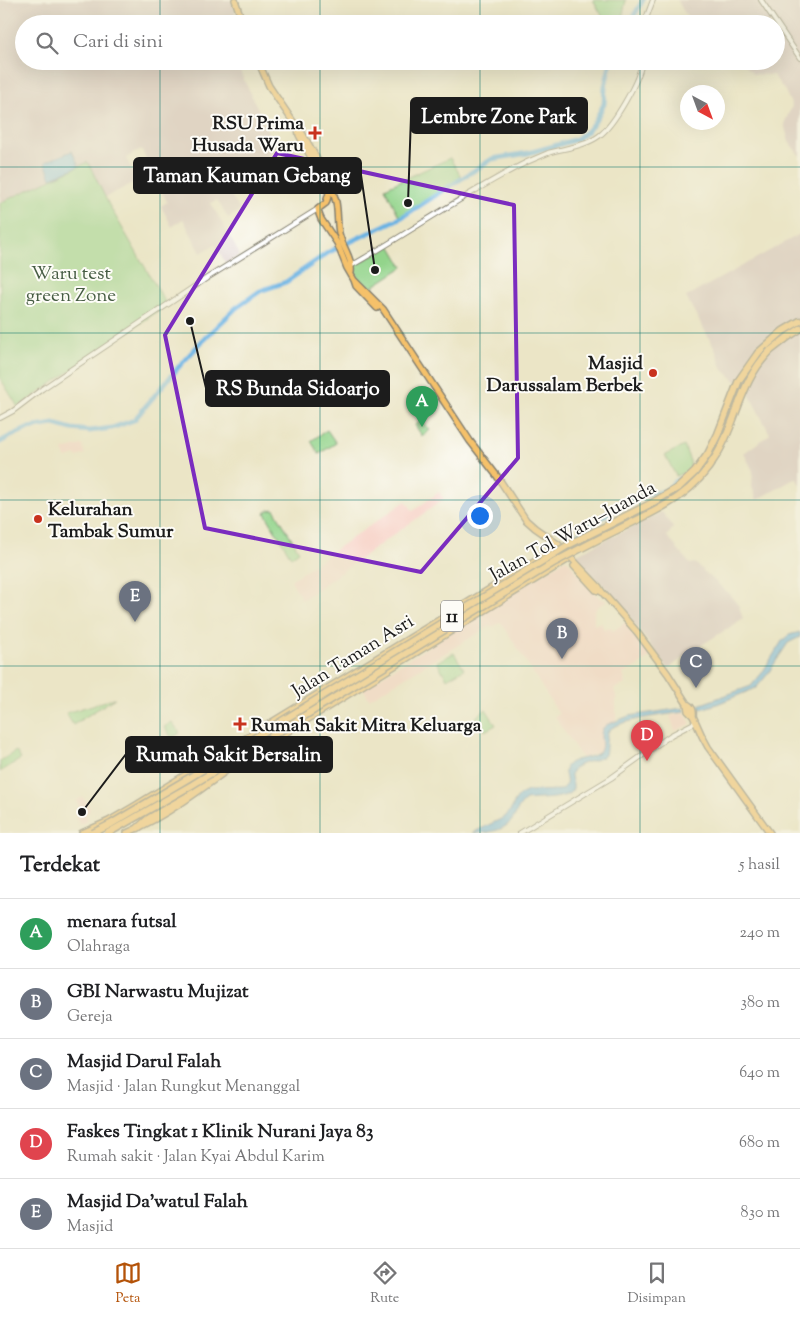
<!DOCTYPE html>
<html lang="id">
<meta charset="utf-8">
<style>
:root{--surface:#fff;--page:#f2f2f2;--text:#202124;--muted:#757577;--line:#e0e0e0;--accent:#b45309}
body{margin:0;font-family:"Sorts Mill Goudy",serif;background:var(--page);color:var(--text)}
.compass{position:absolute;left:680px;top:85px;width:45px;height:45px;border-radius:50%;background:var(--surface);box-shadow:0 5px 20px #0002;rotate:139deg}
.you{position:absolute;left:479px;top:515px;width:18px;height:18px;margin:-12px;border:4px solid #fff;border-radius:50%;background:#1a73e8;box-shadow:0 0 0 8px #1a73e833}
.badge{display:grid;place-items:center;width:32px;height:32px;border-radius:50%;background:var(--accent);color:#fff;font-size:16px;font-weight:700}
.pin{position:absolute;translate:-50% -41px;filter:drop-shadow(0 1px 2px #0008)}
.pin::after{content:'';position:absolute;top:26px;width:18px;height:15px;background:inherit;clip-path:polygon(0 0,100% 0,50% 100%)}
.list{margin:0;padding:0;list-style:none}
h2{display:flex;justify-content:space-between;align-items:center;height:65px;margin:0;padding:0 20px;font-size:21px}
h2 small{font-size:16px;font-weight:400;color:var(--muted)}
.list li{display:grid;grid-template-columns:32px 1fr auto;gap:15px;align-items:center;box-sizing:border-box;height:70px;padding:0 20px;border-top:1px solid var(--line)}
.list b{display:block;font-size:19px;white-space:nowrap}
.list p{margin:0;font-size:16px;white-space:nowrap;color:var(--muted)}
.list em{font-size:16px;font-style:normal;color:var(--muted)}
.icon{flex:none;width:28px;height:28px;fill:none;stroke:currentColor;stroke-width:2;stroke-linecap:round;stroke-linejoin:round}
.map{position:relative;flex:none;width:800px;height:833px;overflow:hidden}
.search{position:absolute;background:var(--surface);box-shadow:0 5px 20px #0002;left:15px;right:15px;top:15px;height:55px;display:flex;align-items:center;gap:12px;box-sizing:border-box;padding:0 18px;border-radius:28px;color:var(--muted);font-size:19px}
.sheet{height:415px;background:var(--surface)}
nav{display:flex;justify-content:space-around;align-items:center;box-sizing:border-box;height:70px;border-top:1px solid var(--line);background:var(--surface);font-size:14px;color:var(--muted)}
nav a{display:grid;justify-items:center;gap:2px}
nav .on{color:var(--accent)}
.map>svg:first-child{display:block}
</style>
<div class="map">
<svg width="800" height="833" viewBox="0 0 800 833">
<rect width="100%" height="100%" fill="#fdfcf7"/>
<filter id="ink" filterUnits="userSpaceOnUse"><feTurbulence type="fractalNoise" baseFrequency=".02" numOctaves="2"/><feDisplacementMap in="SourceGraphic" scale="10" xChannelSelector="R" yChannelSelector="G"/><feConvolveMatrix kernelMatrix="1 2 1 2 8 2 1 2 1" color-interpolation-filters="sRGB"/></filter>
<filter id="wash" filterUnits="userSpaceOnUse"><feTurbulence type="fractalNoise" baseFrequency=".0096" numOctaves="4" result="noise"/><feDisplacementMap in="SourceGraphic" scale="20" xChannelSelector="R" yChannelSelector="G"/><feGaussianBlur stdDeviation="1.12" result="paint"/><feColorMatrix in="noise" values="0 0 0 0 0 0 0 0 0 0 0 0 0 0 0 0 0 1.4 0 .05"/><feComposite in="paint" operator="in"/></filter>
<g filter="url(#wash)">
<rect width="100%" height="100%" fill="#ebe5c6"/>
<path fill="#f7d1c6" d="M 82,445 L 85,454 L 77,457 L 76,455 L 66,458 L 63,450 Z
M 439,492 L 444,499 L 302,600 L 291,580 L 406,501 L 413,511 Z
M 566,559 L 599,598 L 607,601 L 597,607 L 594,611 L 594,625 L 601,622 L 604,630 L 610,627 L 613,631 L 626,622 L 652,655 L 635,668 L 623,674 L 626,684 L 614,689 L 616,696 L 616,721 L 604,727 L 601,732 L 601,749 L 599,752 L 582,758 L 555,717 L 559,714 L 501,622 L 491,628 L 490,626 L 369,699 L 363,688 Z
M 685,713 L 691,724 L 675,731 L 670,716 Z
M 83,797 L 90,808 L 90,811 L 85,814 L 88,820 L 80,825 L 75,817 L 79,815 L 75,809 L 79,806 L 76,801 Z"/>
<path fill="#d2bfbf" d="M 0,0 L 232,0 L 239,24 L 24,24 L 24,61 L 235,61 L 276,147 L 268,152 L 273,165 L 244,181 L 229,191 L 240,211 L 228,218 L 217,200 L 211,203 L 240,255 L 226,264 L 215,244 L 201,253 L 183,219 L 172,227 L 161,206 L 167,202 L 141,149 L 126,158 L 137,181 L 100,200 L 0,207 Z
M 677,0 L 800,0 L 800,156 L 789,142 L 784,124 L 792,106 L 785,91 L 773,75 L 753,74 L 741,61 L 776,61 L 776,24 L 691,24 Z
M 800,234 L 800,485 L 796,478 L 757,500 L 752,487 L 753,471 L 744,453 L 770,434 L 748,392 L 723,370 L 715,349 L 686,297 Z
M 662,512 L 673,528 L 667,536 L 690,564 L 695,563 L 729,594 L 739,606 L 743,619 L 692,651 L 668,669 L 611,593 L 573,556 Z"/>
<path fill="#93d48b" stroke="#587854" d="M 593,0 L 626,0 L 621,24 L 610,24 L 604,19 Z
M 450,158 L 462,178 L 400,218 L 385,188 Z
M 88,162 L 109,205 L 167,305 L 18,407 L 0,378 L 0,203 Z
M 390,245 L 403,267 L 366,291 C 359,284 351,277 352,267 Z
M 422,420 L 430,430 L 422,436 L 415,425 Z
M 327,430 L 336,443 L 319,454 L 311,441 Z
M 684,446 L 690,461 L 691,468 L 688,471 L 676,476 L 665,455 Z
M 274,509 L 299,551 L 291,557 L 265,513 L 269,510 Z
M 454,653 L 464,669 L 447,679 L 437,662 Z
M 115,698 L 73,725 L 66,713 Z
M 486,709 L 496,725 L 485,731 L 476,717 Z
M 172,722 L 180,733 L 172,738 L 164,727 Z
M 16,751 L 21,759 L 0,772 L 0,761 Z"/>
<path fill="#6bb3e3" stroke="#446880" d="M 72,151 L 79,166 L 51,178 L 45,162 Z
M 800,632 L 800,637 L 788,643 L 767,675 L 756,688 L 717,704 L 695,711 L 693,707 L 751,686 L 762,673 L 782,641 L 789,635 Z
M 683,708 L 685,712 C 672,714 613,720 608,732 C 605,739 607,748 605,755 C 596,762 581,761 573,770 C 568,775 574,782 573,788 C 570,801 536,798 526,800 C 519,805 517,812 513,819 C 504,832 486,833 472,833 L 505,817 L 512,808 L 515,801 L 520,795 L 528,791 L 561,790 C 573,783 560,774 567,765 C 574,757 595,759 600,751 C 605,743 596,734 606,725 L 629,716 Z"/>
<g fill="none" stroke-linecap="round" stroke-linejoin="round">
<path stroke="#6bb3e3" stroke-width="5" d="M 629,24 L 643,0
M 0,442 L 9,437 L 29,428 L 54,424 L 72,429 L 90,431 L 112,428 L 134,420 L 182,363 L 207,336 L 236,308 L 260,291 L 286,282 L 329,252 L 402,217 L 492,159 L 528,153 L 554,146 L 577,139 L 587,131 L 595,121 L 604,104 L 605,86 L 611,61
M 562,545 L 623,503 L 636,497 L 665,491 L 676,481 L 685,477"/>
</g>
</g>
<g filter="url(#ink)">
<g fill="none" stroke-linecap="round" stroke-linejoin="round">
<defs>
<path id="minor" d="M 761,0 L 800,58
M 644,24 L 653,0
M 349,267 C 409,233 465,193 527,162 C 534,159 541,156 548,153 C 564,148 584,147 599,136 C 614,125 640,80 642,61
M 0,418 L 13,411 L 42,389 L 207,278 L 318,209
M 520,833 L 611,778 L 671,735 L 696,722"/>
<path id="major" d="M 235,0 L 243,24
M 258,61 L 269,86 L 298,129 L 302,133 C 313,152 331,181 336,202 C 338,212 337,223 339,233 C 342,247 353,258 351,273
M 298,129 L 299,135 L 317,169 L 329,193 L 326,203
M 326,203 L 318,209 L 319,214 L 321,219 L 337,243 L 347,268 L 354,280 L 356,286 L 377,308
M 354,280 L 383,309 L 470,441 L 497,476 L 526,520 L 535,528 L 558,544 L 599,587 L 602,592 L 637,632 L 668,674 L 687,704 C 692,706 694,711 693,716
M 574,566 L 596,590 L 602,592
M 687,704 L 688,711 L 693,716 L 702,736 L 708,747 L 770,833
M 82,833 L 109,821 L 133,807 L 560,546
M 127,833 C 166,816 201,790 235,764 L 567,560"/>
<path id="highway" d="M 770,351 L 788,337 L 800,329
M 758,353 L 783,331 L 800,321
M 138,828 L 149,818 L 192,791 L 211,776"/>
</defs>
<use href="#minor" stroke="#848071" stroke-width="6"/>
<use href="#major" stroke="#848071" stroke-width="8"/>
<use href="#highway" stroke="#848071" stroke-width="9"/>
<use href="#minor" stroke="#fff" stroke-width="4"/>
<use href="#major" stroke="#f5c16b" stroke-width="5"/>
<use href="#highway" stroke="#f5c16b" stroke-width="6"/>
<defs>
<path id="highway-bridge" d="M 93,833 L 111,824 L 189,778 L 570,544 L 652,503 L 679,487 L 695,472 L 708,454 L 718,434 L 739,380 L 758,353
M 108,833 L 192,785 L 555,562 C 576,551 596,540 617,530 C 657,510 692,497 716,456 C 738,421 739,382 770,351"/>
</defs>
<use href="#highway-bridge" stroke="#848071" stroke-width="9" stroke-linecap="butt"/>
<use href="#highway-bridge" stroke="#f5c16b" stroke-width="6"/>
</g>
</g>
<path d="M0 0H800V833H0ZM 277,153 L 514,205 L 518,458 L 421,572 L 205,528 L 165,335 Z" fill="#ebe5c6" fill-opacity=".55" fill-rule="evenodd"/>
<path fill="none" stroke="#7b2cbf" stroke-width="4" stroke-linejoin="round" d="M 277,153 L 514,205 L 518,458 L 421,572 L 205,528 L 165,335 Z"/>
<path fill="none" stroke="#0f766e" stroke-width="1" stroke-opacity="0.55" d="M 160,0 L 160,24M 320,0 L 320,24M 480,0 L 480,24M 640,0 L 640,24M 160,61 L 160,833M 320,61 L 320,833M 480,61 L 480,833M 640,61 L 640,833M 0,167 L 800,167M 0,333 L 800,333M 0,500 L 800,500M 0,666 L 800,666"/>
<g fill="#c8321e" stroke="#fdfcf7" stroke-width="2">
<path d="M312.5 125.5h5v5h5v5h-5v5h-5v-5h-5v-5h5z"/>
<circle cx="653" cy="373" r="5"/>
<circle cx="38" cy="519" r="5"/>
<path d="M237.5 716.5h5v5h5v5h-5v5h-5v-5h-5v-5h5z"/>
</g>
<g text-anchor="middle" stroke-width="4" stroke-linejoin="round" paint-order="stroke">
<rect fill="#fdfcf7" stroke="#605f5e" stroke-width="1" x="441" y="600.5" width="22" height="31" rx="4"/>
<g font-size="18" font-weight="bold" fill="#1c1c1c">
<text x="452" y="622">11</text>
</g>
<g font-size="19" font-weight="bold" fill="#1c1c1c" stroke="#fdfcf7" text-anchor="end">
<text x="304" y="129">RSU Prima<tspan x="304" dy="22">Husada Waru</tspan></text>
<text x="643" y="369">Masjid<tspan x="643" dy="22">Darussalam Berbek</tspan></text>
<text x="48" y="515" text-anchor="start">Kelurahan<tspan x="48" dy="22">Tambak Sumur</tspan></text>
<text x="251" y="731" text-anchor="start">Rumah Sakit Mitra Keluarga</text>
</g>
<g font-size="19" fill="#465c43" stroke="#fdfcf7">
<text x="71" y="279">Waru test<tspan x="71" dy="22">green Zone</tspan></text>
</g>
<g font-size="19" fill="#1c1c1c" stroke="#fdfcf7">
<text transform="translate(572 530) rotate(-29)" y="7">Jalan Tol Waru–Juanda</text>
<text transform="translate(352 655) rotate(-32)" y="7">Jalan Taman Asri</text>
</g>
</g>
<path fill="none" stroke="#1c1c1c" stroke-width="2" d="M408 203L411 116M375 270L361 175M190 321L206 388M82 812L126 754"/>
<g fill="#1c1c1c" stroke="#fdfcf7" stroke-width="2">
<circle cx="408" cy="203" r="5"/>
<circle cx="375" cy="270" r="5"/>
<circle cx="190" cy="321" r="5"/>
<circle cx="82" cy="812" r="5"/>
</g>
<g fill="#1c1c1c" stroke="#1c1c1c" stroke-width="2">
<rect x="411" y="98" width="176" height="35" rx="5"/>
<rect x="134" y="158" width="227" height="35" rx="5"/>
<rect x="206" y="371" width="183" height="35" rx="5"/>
<rect x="126" y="737" width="206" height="35" rx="5"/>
</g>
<g font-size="20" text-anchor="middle" font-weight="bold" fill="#fff">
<text x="499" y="123">Lembre Zone Park</text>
<text x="247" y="182">Taman Kauman Gebang</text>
<text x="298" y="395">RS Bunda Sidoarjo</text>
<text x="229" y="761">Rumah Sakit Bersalin</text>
</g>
</svg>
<svg class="compass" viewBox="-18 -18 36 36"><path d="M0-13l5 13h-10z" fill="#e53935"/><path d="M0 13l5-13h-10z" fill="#757577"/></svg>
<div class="you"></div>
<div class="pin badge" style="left:422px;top:427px;background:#2e9e5b">A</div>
<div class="pin badge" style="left:562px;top:659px;background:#6b7280">B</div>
<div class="pin badge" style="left:696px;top:688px;background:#6b7280">C</div>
<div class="pin badge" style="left:647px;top:761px;background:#e0444e">D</div>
<div class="pin badge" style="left:135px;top:622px;background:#6b7280">E</div>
<div class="search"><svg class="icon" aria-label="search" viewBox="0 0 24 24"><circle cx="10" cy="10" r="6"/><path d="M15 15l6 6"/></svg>Cari di sini</div>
</div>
<section class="sheet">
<h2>Terdekat<small>5 hasil</small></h2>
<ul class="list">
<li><span class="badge" style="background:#2e9e5b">A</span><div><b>menara futsal</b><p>Olahraga</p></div><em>240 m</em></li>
<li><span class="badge" style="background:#6b7280">B</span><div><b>GBI Narwastu Mujizat</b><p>Gereja</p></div><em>380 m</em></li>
<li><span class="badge" style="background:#6b7280">C</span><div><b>Masjid Darul Falah</b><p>Masjid · Jalan Rungkut Menanggal</p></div><em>640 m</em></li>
<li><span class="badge" style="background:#e0444e">D</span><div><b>Faskes Tingkat 1 Klinik Nurani Jaya 83</b><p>Rumah sakit · Jalan Kyai Abdul Karim</p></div><em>680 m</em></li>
<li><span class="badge" style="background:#6b7280">E</span><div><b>Masjid Da'watul Falah</b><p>Masjid</p></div><em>830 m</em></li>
</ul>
</section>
<nav>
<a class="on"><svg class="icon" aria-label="map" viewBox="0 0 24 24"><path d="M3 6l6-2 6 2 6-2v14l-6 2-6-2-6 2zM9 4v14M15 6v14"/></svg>Peta</a>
<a><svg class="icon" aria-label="directions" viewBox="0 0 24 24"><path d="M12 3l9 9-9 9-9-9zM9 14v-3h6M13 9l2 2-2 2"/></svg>Rute</a>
<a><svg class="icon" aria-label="saved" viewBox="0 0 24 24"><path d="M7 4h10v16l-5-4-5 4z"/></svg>Disimpan</a>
</nav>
